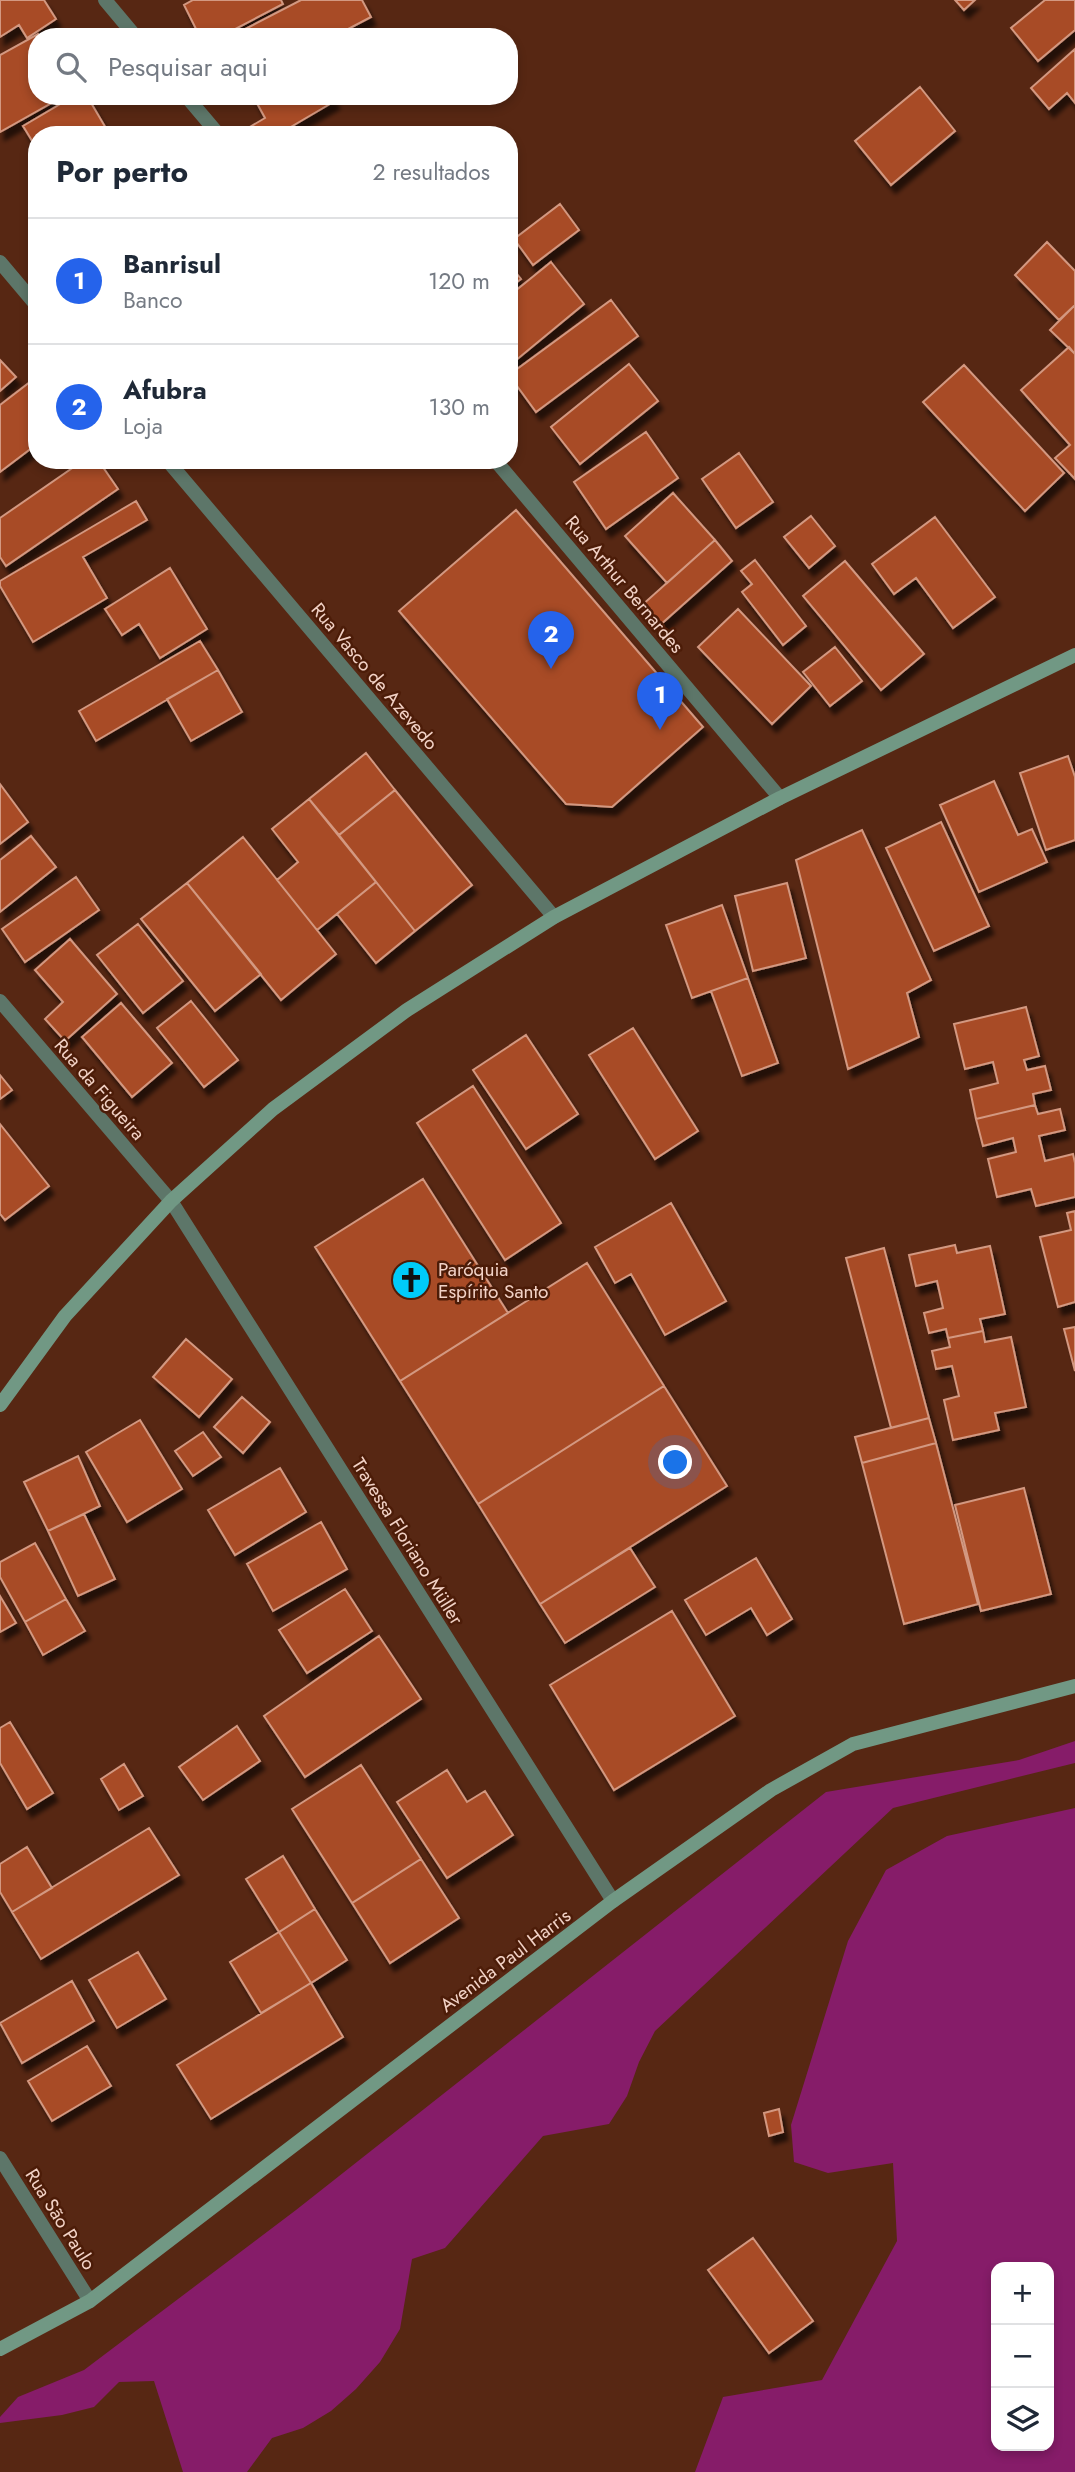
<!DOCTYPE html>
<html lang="pt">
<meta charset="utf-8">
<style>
:root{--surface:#fff;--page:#f2f2f3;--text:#1f2937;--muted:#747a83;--line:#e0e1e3;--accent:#2563eb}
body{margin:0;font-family:Jost,sans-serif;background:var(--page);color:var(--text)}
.controls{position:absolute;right:21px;bottom:21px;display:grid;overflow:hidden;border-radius:14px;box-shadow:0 4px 10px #0003}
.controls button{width:63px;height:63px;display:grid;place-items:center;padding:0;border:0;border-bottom:2px solid var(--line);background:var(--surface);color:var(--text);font:35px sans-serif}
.you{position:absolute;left:676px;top:1463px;width:24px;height:24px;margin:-18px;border:5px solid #fff;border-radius:50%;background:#1a73e8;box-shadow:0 0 0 10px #1a73e833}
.badge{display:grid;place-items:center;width:46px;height:46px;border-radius:50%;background:var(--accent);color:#fff;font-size:23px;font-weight:700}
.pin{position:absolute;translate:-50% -58px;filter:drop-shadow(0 2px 4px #0008)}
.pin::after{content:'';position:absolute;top:37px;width:24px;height:21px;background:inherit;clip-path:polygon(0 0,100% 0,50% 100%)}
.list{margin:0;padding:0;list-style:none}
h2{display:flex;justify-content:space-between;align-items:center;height:91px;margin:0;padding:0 28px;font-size:30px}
h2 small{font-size:23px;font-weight:400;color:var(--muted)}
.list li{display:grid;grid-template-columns:46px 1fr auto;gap:21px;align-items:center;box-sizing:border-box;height:126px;padding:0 28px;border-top:2px solid var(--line)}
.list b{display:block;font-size:26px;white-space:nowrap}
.list p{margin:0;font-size:23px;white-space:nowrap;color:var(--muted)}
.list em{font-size:23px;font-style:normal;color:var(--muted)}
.icon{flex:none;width:38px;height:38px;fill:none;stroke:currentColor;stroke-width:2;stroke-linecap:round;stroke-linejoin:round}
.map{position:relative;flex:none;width:1075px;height:2472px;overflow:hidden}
.search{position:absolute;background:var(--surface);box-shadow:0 4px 10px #0003;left:28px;top:28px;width:490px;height:77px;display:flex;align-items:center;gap:18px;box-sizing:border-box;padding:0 24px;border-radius:28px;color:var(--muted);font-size:26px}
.panel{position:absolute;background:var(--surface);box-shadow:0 4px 10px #0003;left:28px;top:126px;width:490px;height:343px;border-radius:28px}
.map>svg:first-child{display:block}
</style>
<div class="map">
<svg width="1075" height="2472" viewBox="0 0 1075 2472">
<defs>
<filter id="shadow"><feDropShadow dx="4.5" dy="8" stdDeviation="2" flood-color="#0009"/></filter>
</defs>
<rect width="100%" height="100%" fill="#572713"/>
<path fill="#861c69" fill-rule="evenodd" d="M 1075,1741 L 1075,1763 L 893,1808 L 655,2031 L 639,2062 L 627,2096 L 609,2124 L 543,2136 L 445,2248 L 412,2259 L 400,2329 L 380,2362 L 356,2389 L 331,2411 L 303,2428 L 272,2438 L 247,2472 L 183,2472 L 154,2381 L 119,2382 L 94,2407 L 62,2415 L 0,2423 L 0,2417 L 18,2397 L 84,2370 L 296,2210 L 826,1792 L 1019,1760 Z
M 1075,1808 L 1075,2472 L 695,2472 L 723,2397 L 822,2380 L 897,2241 L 893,2163 L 828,2173 L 794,2162 L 791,2125 L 848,1941 L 886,1870 L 947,1836 ZM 996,2267 L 1049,2267 L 1049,2446 L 996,2446 Z"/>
<path fill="#a84c25" stroke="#d39881" stroke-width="2" filter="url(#shadow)" d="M 0,0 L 44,0 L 56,19 L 27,38 L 19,25 L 0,37 Z
M 193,0 L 281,0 L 283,4 L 220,37 L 200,37 L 184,5 Z
M 301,0 L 362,0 L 371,17 L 333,37 L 230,37 Z
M 955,0 L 975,0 L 964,10 Z
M 1045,0 L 1075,0 L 1075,30 L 1038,61 L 1011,28 Z
M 38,34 L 40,37 L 37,37 L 37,96 L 64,96 L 0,132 L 0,55 Z
M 1075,49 L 1075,103 L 1067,93 L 1049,109 L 1031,88 Z
M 920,87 L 955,131 L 891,185 L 855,141 Z
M 74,96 L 87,96 L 110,135 L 37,135 L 37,149 L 23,126 Z
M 253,96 L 332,96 L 335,101 L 277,135 L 252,135 L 248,128 L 265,118 Z
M 560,204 L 579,230 L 533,265 L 514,239 Z
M 1047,242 L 1075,271 L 1075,305 L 1059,320 L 1015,275 Z
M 551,262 L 584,304 L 509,366 L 509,296 Z
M 509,264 L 521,279 L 509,288 Z
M 611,300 L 638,336 L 536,412 L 509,375 Z
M 1075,305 L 1075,354 L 1050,330 Z
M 1069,347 L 1075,354 L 1075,479 L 1055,458 L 1070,445 L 1021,390 Z
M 0,360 L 16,377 L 0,391 Z
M 629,364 L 658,401 L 580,464 L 551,427 Z
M 964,365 L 1064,473 L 1025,511 L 923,402 Z
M 30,382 L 37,391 L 37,444 L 0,472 L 0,405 Z
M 646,432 L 678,478 L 606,529 L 574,482 Z
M 739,453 L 773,502 L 736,528 L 702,479 Z
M 84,460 L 98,460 L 118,489 L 6,566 L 0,557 L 0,518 Z
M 673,493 L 715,540 L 667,583 L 625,536 Z
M 136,501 L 147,520 L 83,557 L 107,598 L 33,642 L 0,586 L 0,581 Z
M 516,510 L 703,727 L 612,807 L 566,804 L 399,611 Z
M 811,516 L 835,546 L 809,568 L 784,537 Z
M 935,517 L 995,597 L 953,628 L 916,578 L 894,594 L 872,564 Z
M 715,540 L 732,561 L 659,626 L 641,606 Z
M 755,560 L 806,626 L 783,645 L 742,592 L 752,584 L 741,571 Z
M 845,561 L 924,654 L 881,690 L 803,596 Z
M 170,568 L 207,629 L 160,658 L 139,624 L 122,635 L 105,609 Z
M 738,609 L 811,686 L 772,724 L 698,647 Z
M 200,641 L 218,670 L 96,741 L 79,711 Z
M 835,647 L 862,681 L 830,706 L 803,672 Z
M 218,670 L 242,712 L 191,741 L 167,699 Z
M 366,753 L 395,790 L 339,835 L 309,799 Z
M 1068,756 L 1075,777 L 1075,840 L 1046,850 L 1020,773 Z
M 994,781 L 1018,835 L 1032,829 L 1047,862 L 979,892 L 940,805 Z
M 0,784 L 28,822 L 0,844 Z
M 395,790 L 472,885 L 415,931 L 339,835 Z
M 309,799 L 376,882 L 317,930 L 277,880 L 298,862 L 272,829 Z
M 941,822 L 989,926 L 934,951 L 886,848 Z
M 862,830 L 931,980 L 907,993 L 919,1037 L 848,1069 L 796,860 Z
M 31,836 L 56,867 L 0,912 L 0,860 Z
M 243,837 L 336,954 L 281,1000 L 187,883 Z
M 76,877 L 99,910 L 25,962 L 2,929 Z
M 376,882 L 415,931 L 376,963 L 337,914 Z
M 187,883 L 261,974 L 215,1011 L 141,919 Z
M 787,883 L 806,958 L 753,971 L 735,896 Z
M 722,905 L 748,978 L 692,998 L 666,925 Z
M 138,924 L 183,981 L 143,1013 L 97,955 Z
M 70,939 L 117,994 L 65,1041 L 45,1019 L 63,1002 L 35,970 Z
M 748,978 L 778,1063 L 742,1076 L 711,991 Z
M 191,1001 L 238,1060 L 204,1087 L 157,1028 Z
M 121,1003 L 172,1063 L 132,1097 L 82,1037 Z
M 1026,1007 L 1039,1056 L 1024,1060 L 1027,1070 L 1045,1066 L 1051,1090 L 1033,1094 L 1035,1105 L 976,1119 L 970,1090 L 998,1083 L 993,1062 L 965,1069 L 954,1024 Z
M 633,1028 L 698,1131 L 655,1159 L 589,1055 Z
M 526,1035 L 578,1114 L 526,1149 L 473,1070 Z
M 0,1075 L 12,1090 L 0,1099 Z
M 473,1086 L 561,1223 L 505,1260 L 417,1123 Z
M 1035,1105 L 1038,1114 L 1060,1109 L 1065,1130 L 1039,1136 L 1045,1161 L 1073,1154 L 1075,1163 L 1075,1197 L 1036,1206 L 1031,1189 L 997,1197 L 988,1159 L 1016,1152 L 1013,1138 L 983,1146 L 976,1119 Z
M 0,1124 L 49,1186 L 5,1220 L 0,1214 Z
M 423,1179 L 508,1313 L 400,1381 L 315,1247 Z
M 671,1203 L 726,1301 L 665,1335 L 631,1274 L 615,1283 L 595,1247 Z
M 1075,1211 L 1075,1302 L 1058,1307 L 1040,1237 L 1071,1230 L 1067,1213 Z
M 955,1245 L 957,1253 L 990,1246 L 1005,1314 L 980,1319 L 983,1331 L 948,1338 L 946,1329 L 929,1333 L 924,1313 L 943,1308 L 937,1281 L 916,1286 L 909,1255 Z
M 884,1248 L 929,1418 L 891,1428 L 846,1258 Z
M 587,1263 L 664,1386 L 478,1504 L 400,1381 Z
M 1075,1327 L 1075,1371 L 1064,1329 Z
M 983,1331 L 985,1342 L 1011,1337 L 1026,1407 L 995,1413 L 999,1430 L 953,1440 L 944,1400 L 959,1396 L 952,1366 L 936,1369 L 932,1351 L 950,1347 L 948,1338 Z
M 186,1339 L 232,1379 L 199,1417 L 153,1377 Z
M 664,1386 L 727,1486 L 540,1604 L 478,1504 Z
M 242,1397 L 270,1422 L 243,1453 L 214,1427 Z
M 929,1418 L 936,1443 L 862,1463 L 855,1437 Z
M 140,1420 L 182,1489 L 127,1522 L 86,1452 Z
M 203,1432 L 221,1457 L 193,1476 L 175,1451 Z
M 936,1443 L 978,1604 L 904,1624 L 862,1463 Z
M 78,1456 L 100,1506 L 48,1531 L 24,1482 Z
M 280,1468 L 306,1512 L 235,1555 L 208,1510 Z
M 1024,1488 L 1051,1594 L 981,1611 L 955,1505 Z
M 84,1514 L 115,1579 L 78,1596 L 48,1531 Z
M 321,1522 L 347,1569 L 273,1611 L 247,1564 Z
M 35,1543 L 66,1599 L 25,1622 L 0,1577 L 0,1562 Z
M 630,1548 L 655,1587 L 565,1643 L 540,1604 Z
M 756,1558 L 792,1619 L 767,1635 L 751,1608 L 706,1635 L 685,1600 Z
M 345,1589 L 372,1631 L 307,1673 L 279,1630 Z
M 0,1596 L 16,1623 L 0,1632 Z
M 66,1599 L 85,1631 L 43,1655 L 25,1622 Z
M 672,1611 L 735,1716 L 614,1790 L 550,1685 Z
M 379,1636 L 421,1699 L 305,1777 L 264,1716 Z
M 10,1722 L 53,1793 L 27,1809 L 0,1763 L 0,1728 Z
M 237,1726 L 260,1761 L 203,1800 L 179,1767 Z
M 124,1764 L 143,1796 L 119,1810 L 101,1779 Z
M 361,1765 L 421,1859 L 352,1903 L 292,1809 Z
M 447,1770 L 467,1802 L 485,1791 L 513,1835 L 447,1878 L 397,1802 Z
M 149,1828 L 179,1875 L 41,1959 L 12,1912 Z
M 27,1847 L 52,1888 L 12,1912 L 0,1892 L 0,1864 Z
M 283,1856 L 315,1909 L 279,1932 L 246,1879 Z
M 421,1859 L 459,1918 L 390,1963 L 352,1903 Z
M 315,1909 L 347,1960 L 311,1983 L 279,1932 Z
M 279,1932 L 311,1983 L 261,2013 L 230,1962 Z
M 138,1952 L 166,1999 L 117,2028 L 89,1980 Z
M 72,1981 L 94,2021 L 22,2063 L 0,2023 Z
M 311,1983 L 343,2037 L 211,2119 L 177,2065 Z
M 87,2046 L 111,2086 L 52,2121 L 28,2081 Z
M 779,2109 L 783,2132 L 769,2136 L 764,2113 Z
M 753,2238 L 813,2321 L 769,2353 L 708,2270 Z"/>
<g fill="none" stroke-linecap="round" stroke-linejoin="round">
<path stroke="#5d7669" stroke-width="14" d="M 105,0 L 136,37
M 186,96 L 219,135
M 0,262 L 37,306
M 167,460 L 554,917
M 495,460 L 780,798
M 0,1001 L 171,1201 L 613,1901
M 0,2158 L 90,2301"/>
<path stroke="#719884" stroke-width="14" d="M 0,1405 L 65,1316 L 171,1201 L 273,1109 L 407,1010 L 554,917 L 780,798 L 1075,655
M 0,2349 L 90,2301 L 613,1901 L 771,1790 L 853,1744 L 1075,1686"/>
</g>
<defs>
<symbol id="church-disc" viewBox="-11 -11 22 22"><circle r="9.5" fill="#00cbf9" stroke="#4c1c08"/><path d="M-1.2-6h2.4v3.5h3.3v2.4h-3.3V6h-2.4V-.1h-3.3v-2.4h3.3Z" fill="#111"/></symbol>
</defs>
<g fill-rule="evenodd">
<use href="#church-disc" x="389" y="1258" width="44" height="44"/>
</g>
<g text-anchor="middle" stroke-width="5" stroke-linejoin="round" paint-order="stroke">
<g font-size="19" fill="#f2d2c6" stroke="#4c1c08">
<text transform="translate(625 584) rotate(50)" y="7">Rua Arthur Bernardes</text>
<text transform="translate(375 676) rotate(50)" y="7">Rua Vasco de Azevedo</text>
<text transform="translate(100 1089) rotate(49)" y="7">Rua da Figueira</text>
<text transform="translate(408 1541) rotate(58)" y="7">Travessa Floriano Müller</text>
<text transform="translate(505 1960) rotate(-37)" y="7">Avenida Paul Harris</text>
<text transform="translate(61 2219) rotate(58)" y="7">Rua São Paulo</text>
</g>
<g font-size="19" fill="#f2d2c6" stroke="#4c1c08" text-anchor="start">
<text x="438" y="1276">Paróquia<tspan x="438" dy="22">Espírito Santo</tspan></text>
</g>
</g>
</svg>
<div class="controls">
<button>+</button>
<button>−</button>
<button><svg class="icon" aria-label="layers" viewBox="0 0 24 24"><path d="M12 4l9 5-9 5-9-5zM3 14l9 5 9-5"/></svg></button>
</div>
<div class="you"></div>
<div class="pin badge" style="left:660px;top:730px">1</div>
<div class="pin badge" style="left:551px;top:669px">2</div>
<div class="search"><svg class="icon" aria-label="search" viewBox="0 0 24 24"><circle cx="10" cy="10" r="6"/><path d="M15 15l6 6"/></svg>Pesquisar aqui</div>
<section class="panel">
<h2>Por perto<small>2 resultados</small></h2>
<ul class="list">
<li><span class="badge">1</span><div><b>Banrisul</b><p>Banco</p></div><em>120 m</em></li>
<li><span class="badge">2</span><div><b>Afubra</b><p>Loja</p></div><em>130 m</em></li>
</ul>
</section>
</div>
